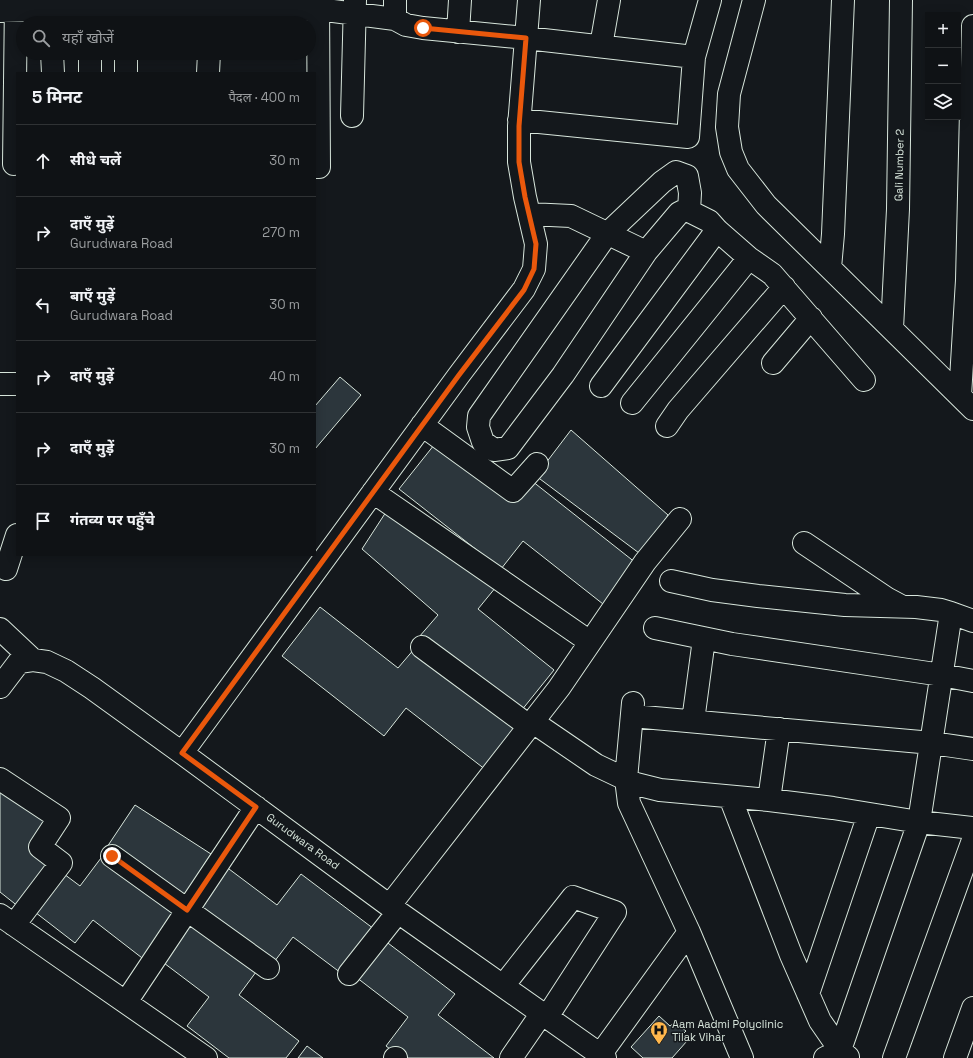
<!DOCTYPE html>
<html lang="hi">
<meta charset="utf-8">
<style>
:root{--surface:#0f1215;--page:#1d2022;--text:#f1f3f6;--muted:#9b9ea0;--line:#2f3234}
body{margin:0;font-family:"Space Grotesk","Noto Sans Devanagari",sans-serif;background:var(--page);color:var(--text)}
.controls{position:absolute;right:12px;top:12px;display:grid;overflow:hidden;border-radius:0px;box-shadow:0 2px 10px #0003}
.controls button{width:36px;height:36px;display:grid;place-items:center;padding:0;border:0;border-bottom:1px solid var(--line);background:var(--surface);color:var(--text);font:20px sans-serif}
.stop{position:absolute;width:12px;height:12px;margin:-9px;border:3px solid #ea580c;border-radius:50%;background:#fff}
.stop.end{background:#ea580c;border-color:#fff;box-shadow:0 1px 4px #0008}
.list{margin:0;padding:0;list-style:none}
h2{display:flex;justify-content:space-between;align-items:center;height:52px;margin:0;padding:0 16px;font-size:17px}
h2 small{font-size:13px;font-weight:400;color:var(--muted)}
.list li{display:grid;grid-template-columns:26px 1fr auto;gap:12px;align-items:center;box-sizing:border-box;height:72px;padding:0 16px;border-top:1px solid var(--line)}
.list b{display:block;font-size:15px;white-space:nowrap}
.list p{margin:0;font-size:13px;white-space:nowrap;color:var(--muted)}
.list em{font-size:13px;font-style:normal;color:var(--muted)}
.icon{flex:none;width:22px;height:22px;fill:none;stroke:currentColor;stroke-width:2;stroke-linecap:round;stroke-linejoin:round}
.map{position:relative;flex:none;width:973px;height:1058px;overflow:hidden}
.search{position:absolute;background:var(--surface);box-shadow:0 2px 10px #0003;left:16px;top:16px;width:300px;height:44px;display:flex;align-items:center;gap:10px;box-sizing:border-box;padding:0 14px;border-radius:22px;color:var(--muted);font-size:15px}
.panel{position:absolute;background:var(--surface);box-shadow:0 2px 10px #0003;left:16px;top:72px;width:300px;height:484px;border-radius:0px}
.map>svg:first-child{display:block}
</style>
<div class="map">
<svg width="973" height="1058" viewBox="0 0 973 1058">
<rect width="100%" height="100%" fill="#14181c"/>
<path fill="#2c363c" stroke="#d8e6dc" d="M 340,377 L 361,395 L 315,449 L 315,406 Z
M 571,430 L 668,515 L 643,556 L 536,476 Z
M 438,440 L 516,502 L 532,481 L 636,563 L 603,604 L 523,541 L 501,569 L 399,489 Z
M 386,512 L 496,587 L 478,609 L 554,670 L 517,716 L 419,637 L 438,615 L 362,549 Z
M 320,607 L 398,668 L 415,648 L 519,729 L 486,770 L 406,708 L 384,736 L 282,656 Z
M 0,786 L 47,823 L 54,863 L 19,907 L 0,892 Z
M 135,805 L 211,854 L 181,900 L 105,850 Z
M 104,854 L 182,914 L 146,961 L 93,920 L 75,943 L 31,909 L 60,871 L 80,886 Z
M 225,866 L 277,905 L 301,874 L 378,932 L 345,976 L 293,937 L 271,966 L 193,907 Z
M 189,914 L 259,968 L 239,995 L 299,1041 L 286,1058 L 229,1058 L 187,1026 L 209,997 L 156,957 Z
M 380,937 L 455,994 L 438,1015 L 494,1058 L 402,1058 L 386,1046 L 408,1017 L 352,974 Z
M 659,1016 L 670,1026 L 675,1022 L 686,1031 L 681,1036 L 687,1041 L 672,1058 L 643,1058 L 631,1047 Z
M 307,1046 L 323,1058 L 298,1058 Z"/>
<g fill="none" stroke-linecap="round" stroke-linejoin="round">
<defs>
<path id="minor" d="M 395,0 L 395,19
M 754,0 L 729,94 L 727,127 L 731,152 L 738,169 L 766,205 L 973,409
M 0,11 L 127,8 L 127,0
M 127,23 L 127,8 L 288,10 L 318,9 L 395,19 L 406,25 L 423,28 L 526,38 L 694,57
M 458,32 L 460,0
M 601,46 L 609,0
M 52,53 L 53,73
M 90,73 L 90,53
M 126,73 L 126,53
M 208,73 L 209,53
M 352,116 L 355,0
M 519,120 L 688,137 L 694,57 L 710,0
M 14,164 L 16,0
M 315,167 L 319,167 L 318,0
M 529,214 L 571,216 L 646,252 L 563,375 L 508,448 L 494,450 L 483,442 L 478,427 L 479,416 L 607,234 L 662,182 L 676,172 L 687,176 L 690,193 L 689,211
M 646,252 L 679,213 L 683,211 L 689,211 L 709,221 L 717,230 L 749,258 L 772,274 L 864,380
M 830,268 L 833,234 L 843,0
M 892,329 L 898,209 L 901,0
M 773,363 L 811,318
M 0,384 L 17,384
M 601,386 L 717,230
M 960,396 L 967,280 L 973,26
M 632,403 L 749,258
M 422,425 L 513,491 L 537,464
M 667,426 L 678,410 L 784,287
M 373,492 L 590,642
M 804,543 L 886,598 L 901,606
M 6,569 L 17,535
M 671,581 L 712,590 L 758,596 L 845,605 L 916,607 L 941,610 L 951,613 L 973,621
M 655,628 L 732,644 L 942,675 L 973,681
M 0,629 L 33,660
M 422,647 L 529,726
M 0,687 L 19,662 L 33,660 L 47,662 L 66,671 L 92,688 L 182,753 L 398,912 L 605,1058
M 633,703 L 626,779 L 629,803 L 689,932
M 632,716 L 932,743 L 973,749
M 693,721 L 704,639
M 533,722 L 596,765 L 636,784 L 660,790 L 769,800 L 833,808 L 919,822 L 973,828
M 182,753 L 459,375 L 524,289 L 534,269 L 536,244 L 525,197 L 519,162 L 519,126 L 529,0
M 0,779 L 59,818 L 40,847 L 61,863 L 14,925
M 730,797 L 791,955 L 820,1021 L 840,1050 L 848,1057
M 769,800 L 779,729
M 112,856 L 268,968
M 390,905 L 559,688 L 645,562 L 680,519
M 0,915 L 206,1058
M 349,974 L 398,912
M 503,986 L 573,897 L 615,912 L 547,1017
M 808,994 L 869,814
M 126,1002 L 256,807
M 600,1055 L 689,932 L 742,1058
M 395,1058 L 396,1058
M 511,1058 L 542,1013
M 825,1058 L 840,1050 L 919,822 L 951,613
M 894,1058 L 973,840
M 955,1058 L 973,1008"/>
</defs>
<use href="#minor" stroke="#d8e6dc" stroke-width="24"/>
<use href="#minor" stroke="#14181c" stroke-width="22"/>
</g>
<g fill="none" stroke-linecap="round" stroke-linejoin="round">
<path stroke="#ea580c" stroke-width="5" d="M 112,856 L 187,910 L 256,807 L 182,753 L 459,375 L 524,290 L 534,269 L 536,244 L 525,197 L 519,162 L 519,126 L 526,38 L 423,28"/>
</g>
<defs>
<symbol id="hospital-pin" viewBox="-11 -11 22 30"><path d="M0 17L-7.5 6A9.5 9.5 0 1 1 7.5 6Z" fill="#ffb74d" stroke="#14181c"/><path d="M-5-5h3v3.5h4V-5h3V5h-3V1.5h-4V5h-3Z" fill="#111"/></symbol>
</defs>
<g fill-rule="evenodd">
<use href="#hospital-pin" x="649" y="1020" width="20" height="27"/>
</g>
<g text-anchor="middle" stroke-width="3" stroke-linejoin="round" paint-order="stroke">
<g font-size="11" fill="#d8e6dc" stroke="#14181c">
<text transform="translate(899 165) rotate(-89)" y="4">Gali Number 2</text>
<text transform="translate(303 841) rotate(36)" y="4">Gurudwara Road</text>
</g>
<g font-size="11" fill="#d8e6dc" stroke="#14181c" text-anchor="start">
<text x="672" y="1028">Aam Aadmi Polyclinic<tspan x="672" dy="13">Tilak Vihar</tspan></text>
</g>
</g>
</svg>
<div class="controls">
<button>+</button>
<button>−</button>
<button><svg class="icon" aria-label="layers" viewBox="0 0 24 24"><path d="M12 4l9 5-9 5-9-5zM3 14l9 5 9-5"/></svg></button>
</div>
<div class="stop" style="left:423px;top:28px"></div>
<div class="stop end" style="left:112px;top:856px"></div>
<div class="search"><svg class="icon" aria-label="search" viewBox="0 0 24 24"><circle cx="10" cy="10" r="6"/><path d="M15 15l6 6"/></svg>यहाँ खोजें</div>
<section class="panel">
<h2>5 मिनट<small>पैदल · 400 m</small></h2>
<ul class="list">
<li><svg class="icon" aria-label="ahead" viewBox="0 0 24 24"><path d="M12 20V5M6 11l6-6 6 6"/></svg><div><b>सीधे चलें</b></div><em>30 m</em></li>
<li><svg class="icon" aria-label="right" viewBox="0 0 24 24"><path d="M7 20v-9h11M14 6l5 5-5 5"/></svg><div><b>दाएँ मुड़ें</b><p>Gurudwara Road</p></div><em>270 m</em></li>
<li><svg class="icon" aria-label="left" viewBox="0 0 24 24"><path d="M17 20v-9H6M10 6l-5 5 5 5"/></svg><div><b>बाएँ मुड़ें</b><p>Gurudwara Road</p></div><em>30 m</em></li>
<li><svg class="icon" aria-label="right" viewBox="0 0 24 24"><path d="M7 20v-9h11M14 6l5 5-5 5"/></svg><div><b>दाएँ मुड़ें</b></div><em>40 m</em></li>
<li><svg class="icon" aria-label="right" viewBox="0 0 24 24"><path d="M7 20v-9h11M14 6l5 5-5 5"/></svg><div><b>दाएँ मुड़ें</b></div><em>30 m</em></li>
<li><svg class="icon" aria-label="arrive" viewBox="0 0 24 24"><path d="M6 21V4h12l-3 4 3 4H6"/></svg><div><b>गंतव्य पर पहुँचे</b></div></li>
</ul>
</section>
</div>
